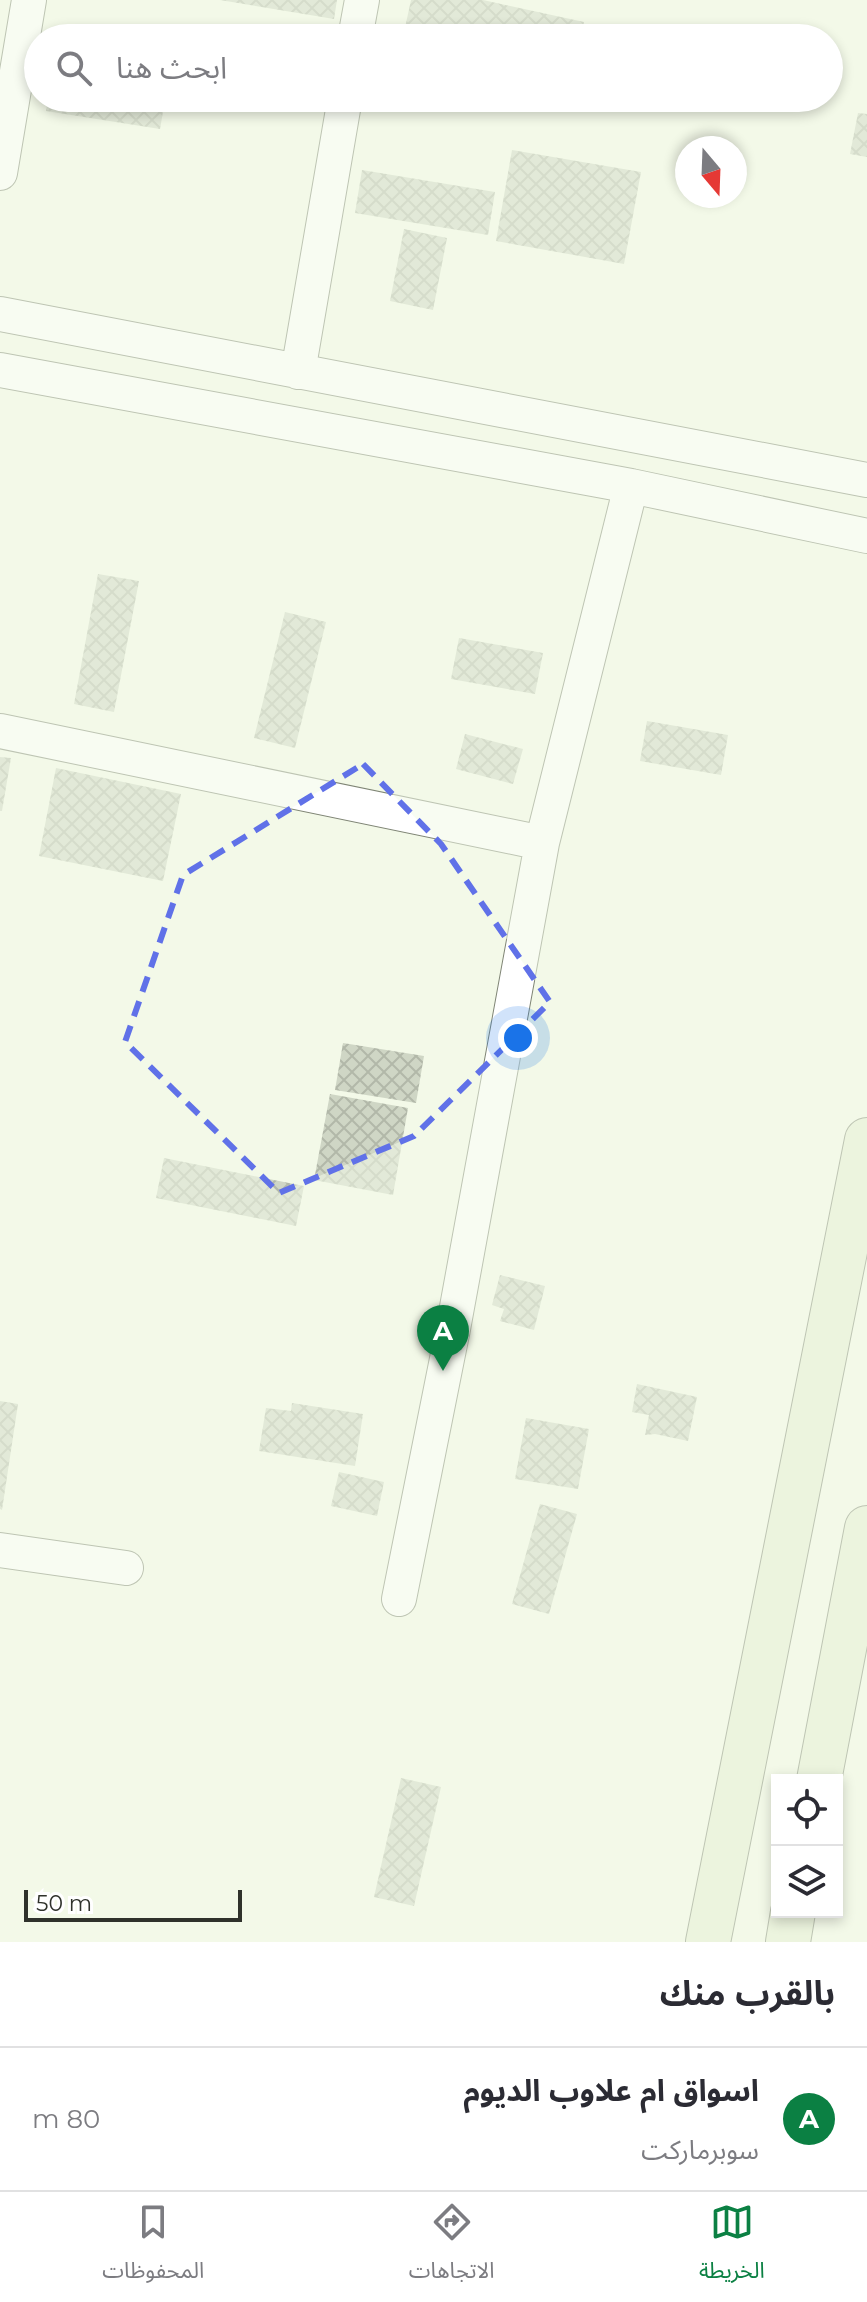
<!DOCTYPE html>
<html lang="ar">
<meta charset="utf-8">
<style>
:root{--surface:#fff;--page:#f7f7f7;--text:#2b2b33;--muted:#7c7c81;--line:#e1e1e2;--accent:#0b8043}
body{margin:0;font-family:Montserrat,"Noto Sans Arabic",sans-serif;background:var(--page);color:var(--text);direction:rtl}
.controls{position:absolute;right:24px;bottom:24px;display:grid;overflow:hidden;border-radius:0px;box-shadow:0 4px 12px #0003}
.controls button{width:72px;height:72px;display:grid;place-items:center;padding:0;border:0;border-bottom:2px solid var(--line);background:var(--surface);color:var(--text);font:40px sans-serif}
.compass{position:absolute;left:675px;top:136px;width:72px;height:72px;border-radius:50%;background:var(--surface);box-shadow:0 4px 12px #0003;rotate:161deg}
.scale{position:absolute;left:24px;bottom:20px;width:218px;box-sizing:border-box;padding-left:8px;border:4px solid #2f322b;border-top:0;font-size:22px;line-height:28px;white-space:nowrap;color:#2f322b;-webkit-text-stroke:6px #fff;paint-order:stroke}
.you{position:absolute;left:518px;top:1038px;width:28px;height:28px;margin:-20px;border:6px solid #fff;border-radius:50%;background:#1a73e8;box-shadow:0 0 0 12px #1a73e833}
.badge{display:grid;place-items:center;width:52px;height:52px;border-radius:50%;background:var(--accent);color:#fff;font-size:26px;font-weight:700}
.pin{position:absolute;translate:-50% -66px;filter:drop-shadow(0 2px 4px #0008)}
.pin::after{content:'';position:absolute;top:42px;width:28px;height:24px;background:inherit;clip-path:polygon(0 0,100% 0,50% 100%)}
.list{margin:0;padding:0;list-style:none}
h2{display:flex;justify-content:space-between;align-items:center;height:104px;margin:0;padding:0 32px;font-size:34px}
h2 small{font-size:26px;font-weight:400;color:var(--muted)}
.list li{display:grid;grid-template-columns:52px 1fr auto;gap:24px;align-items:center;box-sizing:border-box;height:144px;padding:0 32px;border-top:2px solid var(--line)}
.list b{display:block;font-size:30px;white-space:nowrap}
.list p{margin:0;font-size:26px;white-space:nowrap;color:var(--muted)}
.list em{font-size:26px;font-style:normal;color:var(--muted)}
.icon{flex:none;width:44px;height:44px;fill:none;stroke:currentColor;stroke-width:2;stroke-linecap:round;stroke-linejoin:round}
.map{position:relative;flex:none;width:867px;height:1942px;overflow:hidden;direction:ltr}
.search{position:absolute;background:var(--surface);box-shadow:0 4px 12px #0003;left:24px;right:24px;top:24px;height:88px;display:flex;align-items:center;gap:20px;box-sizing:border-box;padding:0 28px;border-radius:44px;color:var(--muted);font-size:30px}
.sheet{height:248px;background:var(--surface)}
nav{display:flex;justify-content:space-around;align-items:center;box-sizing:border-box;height:112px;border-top:2px solid var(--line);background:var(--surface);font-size:22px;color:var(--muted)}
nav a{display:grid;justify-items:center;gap:4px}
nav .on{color:var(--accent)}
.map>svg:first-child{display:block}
</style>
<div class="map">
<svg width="867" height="1942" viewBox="0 0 867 1942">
<defs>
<pattern id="building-cross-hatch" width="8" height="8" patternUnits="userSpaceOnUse" patternTransform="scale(2)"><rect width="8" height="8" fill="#cfd6c5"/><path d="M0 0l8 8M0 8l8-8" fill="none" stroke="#b2b8a9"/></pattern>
</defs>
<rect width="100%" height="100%" fill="#f3f9e8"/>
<path fill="url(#building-cross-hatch)" d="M 220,0 L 337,0 L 334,19 Z
M 411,0 L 483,0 L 584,22 L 581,38 L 408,38 L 403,37 Z
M 48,98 L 182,98 L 180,109 L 164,106 L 160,129 L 46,111 Z
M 858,113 L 867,114 L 867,157 L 850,154 Z
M 512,150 L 641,172 L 624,264 L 496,241 Z
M 362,170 L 495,192 L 488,235 L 355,213 Z
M 404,229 L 447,238 L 433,310 L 390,301 Z
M 98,574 L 139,581 L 114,712 L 74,704 Z
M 285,612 L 326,622 L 295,748 L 254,738 Z
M 459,638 L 543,653 L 535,694 L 451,679 Z
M 647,721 L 728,735 L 721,775 L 640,761 Z
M 465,734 L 523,749 L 513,784 L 456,769 Z
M 0,757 L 11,758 L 2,811 L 0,811 Z
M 56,768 L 181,794 L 163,881 L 39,856 Z
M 343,1043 L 424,1056 L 416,1103 L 335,1090 Z
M 330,1094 L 408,1108 L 393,1195 L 314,1180 Z
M 164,1158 L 304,1186 L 296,1226 L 156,1198 Z
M 500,1275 L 545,1286 L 534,1330 L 500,1321 L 504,1309 L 492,1305 Z
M 637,1384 L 697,1397 L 688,1441 L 655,1434 L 645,1435 L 649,1415 L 632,1412 Z
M 0,1401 L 18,1404 L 2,1510 L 0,1509 Z
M 292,1403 L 363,1414 L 355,1466 L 259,1451 L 266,1408 L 291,1411 Z
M 526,1418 L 589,1429 L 578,1489 L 515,1479 Z
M 339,1472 L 384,1482 L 377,1516 L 331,1506 Z
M 540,1504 L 577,1514 L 549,1614 L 512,1604 Z
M 401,1778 L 441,1787 L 414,1906 L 374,1897 Z"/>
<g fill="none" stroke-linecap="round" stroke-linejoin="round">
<defs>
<path id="street" d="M 355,38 L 362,0
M 0,173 L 29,0
M 0,314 L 867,480
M 0,370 L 631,486 L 867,536
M 298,372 L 345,98
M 0,731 L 542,843 L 453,1329 L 399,1599
M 542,843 L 631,486
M 0,1550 L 126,1568"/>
<path id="secondary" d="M 819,1780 L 867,1528
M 708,1942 L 867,1140
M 788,1942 L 793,1912"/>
</defs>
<use href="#street" stroke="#7f8575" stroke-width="36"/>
<use href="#secondary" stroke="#7f8575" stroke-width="46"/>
<use href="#street" stroke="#fff" stroke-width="34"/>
<use href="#secondary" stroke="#e5eed3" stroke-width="44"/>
</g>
<path d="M0 0H867V1942H0ZM 363,764 L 441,844 L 550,1002 L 414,1136 L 279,1193 L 125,1042 L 183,875 Z" fill="#f3f9e8" fill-opacity=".55" fill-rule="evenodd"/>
<path fill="none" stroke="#6071e8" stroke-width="6" stroke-dasharray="16 10" stroke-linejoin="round" d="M 363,764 L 441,844 L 550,1002 L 414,1136 L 279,1193 L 125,1042 L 183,875 Z"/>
</svg>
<div class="controls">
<button><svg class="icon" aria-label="locate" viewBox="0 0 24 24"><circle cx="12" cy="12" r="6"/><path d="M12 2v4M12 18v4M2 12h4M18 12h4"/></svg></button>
<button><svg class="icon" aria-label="layers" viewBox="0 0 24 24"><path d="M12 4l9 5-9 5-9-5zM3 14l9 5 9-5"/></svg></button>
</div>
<svg class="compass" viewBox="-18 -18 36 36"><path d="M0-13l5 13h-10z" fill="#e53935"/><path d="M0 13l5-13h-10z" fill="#7c7c81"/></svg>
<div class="scale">50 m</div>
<div class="you"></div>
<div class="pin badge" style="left:443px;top:1371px">A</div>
<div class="search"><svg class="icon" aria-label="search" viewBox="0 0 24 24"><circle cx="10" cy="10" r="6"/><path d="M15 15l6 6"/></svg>ابحث هنا</div>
</div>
<section class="sheet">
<h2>بالقرب منك<small></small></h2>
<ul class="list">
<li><span class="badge">A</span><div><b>اسواق ام علاوب الديوم</b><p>سوبرماركت</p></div><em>80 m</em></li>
</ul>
</section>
<nav>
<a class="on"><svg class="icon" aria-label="map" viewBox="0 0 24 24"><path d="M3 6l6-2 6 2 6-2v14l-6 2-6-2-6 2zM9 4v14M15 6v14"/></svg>الخريطة</a>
<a><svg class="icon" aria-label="directions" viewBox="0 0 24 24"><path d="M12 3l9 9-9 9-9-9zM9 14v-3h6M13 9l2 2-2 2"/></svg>الاتجاهات</a>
<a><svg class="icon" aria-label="saved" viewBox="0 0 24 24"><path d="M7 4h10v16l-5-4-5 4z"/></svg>المحفوظات</a>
</nav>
